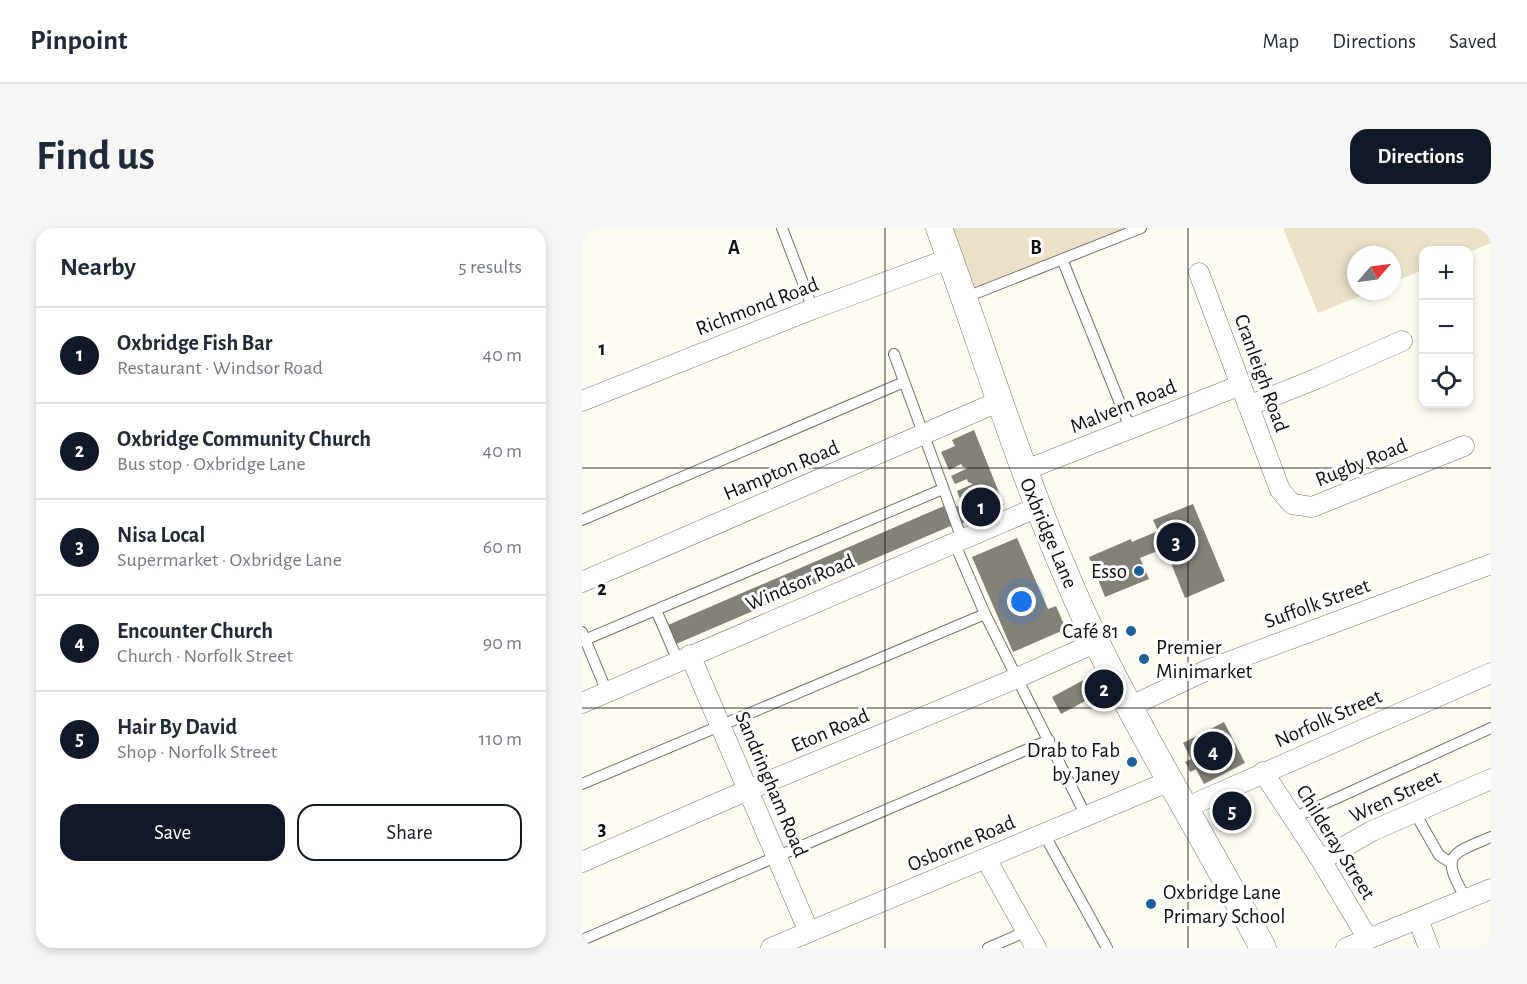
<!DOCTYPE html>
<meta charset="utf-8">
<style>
:root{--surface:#fff;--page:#f6f6f7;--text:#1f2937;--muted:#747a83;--line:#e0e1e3;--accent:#111827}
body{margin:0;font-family:"Alegreya Sans",sans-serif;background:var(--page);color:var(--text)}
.controls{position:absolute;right:18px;top:18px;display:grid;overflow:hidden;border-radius:12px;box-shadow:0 3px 9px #0003}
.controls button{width:54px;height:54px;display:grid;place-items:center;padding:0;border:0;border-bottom:2px solid var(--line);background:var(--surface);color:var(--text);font:30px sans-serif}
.compass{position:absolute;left:765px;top:18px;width:54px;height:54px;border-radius:50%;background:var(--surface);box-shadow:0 3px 9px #0003;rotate:62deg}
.you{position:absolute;left:440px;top:374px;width:21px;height:21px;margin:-15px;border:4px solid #fff;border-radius:50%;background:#1a73e8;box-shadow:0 0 0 9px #1a73e833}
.badge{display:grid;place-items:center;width:39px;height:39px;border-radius:50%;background:var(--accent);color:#fff;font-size:20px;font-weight:700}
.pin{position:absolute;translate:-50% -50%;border:3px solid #fff;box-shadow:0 2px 6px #0006}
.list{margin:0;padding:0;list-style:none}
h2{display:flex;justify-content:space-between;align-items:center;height:78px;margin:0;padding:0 24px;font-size:26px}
h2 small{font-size:20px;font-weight:400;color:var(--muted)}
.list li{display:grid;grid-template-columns:39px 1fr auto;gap:18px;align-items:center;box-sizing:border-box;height:96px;padding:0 24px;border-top:2px solid var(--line)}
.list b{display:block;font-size:22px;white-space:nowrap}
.list p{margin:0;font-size:20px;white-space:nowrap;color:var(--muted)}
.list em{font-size:20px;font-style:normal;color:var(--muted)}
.actions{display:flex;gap:12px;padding:18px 24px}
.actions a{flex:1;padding:14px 0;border:2px solid var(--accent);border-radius:18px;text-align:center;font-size:21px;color:var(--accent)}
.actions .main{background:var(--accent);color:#fff}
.icon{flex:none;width:33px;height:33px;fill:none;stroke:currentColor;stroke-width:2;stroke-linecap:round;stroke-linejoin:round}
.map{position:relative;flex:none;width:909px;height:720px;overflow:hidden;border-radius:18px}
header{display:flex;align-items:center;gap:36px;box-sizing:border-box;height:84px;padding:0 30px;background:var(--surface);border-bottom:2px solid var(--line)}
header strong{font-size:28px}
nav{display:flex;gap:33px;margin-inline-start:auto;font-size:21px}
.intro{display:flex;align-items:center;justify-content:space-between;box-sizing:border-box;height:144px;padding:0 36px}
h1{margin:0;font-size:42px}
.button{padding:15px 27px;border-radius:18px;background:var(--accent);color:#fff;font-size:21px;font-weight:700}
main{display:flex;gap:36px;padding:0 36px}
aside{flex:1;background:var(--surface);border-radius:18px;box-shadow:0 3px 9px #0003}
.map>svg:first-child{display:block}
</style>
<header>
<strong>Pinpoint</strong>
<nav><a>Map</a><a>Directions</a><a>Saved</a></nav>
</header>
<div class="intro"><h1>Find us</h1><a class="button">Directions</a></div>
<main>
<aside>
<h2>Nearby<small>5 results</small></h2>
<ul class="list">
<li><span class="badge">1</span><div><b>Oxbridge Fish Bar</b><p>Restaurant · Windsor Road</p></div><em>40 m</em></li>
<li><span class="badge">2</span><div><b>Oxbridge Community Church</b><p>Bus stop · Oxbridge Lane</p></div><em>40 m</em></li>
<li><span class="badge">3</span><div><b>Nisa Local</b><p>Supermarket · Oxbridge Lane</p></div><em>60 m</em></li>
<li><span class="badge">4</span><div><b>Encounter Church</b><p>Church · Norfolk Street</p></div><em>90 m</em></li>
<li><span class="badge">5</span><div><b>Hair By David</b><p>Shop · Norfolk Street</p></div><em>110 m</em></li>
</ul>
<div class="actions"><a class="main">Save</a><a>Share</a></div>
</aside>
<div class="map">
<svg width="909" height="720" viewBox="0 0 909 720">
<rect width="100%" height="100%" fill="#fefbf3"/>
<path fill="#ebe1c9" d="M 365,0 L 569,0 L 391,71 Z
M 701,0 L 909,0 L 909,15 L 887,24 L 842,22 L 841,42 L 810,55 L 810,27 L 774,27 L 774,63 L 791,63 L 736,85 Z"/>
<path fill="#84817a" d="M 392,202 L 422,277 L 378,296 L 372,280 L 397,269 L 392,268 L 390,265 L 378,271 L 375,263 L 391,256 L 386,254 L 385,251 L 373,256 L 369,248 L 386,240 L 381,239 L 379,236 L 367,242 L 359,224 L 373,218 L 370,212 Z
M 611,276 L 643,353 L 603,370 L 583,320 L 558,330 L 567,351 L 523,369 L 507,329 L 549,311 L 550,314 L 576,303 L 571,292 Z
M 362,278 L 371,297 L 94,416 L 86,397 Z
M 435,310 L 466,381 L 474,378 L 484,401 L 431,424 L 390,329 Z
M 509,448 L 518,465 L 479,486 L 470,469 Z
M 642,494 L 663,535 L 622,556 L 614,541 L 608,544 L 606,539 L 603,534 L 609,531 L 601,515 Z"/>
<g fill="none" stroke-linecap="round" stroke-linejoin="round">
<defs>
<path id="service" d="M 200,0 L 231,81
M 480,31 L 548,200
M 382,70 L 559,0
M 312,126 L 380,311
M 0,292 L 322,154
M 372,314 L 403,386 L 504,588
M 74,382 L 96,433
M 0,404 L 25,464
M 0,413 L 361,261
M 0,556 L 403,386
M 833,585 L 857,627 L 869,635
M 711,590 L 909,500
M 462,606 L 525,720
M 884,671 C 859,627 866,627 909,609
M 0,712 L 467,512
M 406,720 L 445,703"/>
<path id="minor" d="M 617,45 L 698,262 L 710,276 L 730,279 L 882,218
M 0,173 L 231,81 L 369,30
M 666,178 L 734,151 L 820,113
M 441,243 L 659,157
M 0,354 L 418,173
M 108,427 L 227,704
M 0,475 L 456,279
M 547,479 L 625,442 L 909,336
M 681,544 L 739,632 L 786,711
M 603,580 L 909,445
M 404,631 L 454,720
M 739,632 L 790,603 L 909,551
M 0,634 L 166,562 L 435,450 L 515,414
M 836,691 L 847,720
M 189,720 L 588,553
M 764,720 L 909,661"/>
<path id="tertiary" d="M 357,0 C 399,114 434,230 482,342 C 537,474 614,594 681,720"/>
</defs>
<use href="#service" stroke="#75726b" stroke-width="12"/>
<use href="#minor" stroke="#75726b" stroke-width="21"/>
<use href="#tertiary" stroke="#75726b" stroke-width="27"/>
<use href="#service" stroke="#fff" stroke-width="10"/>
<use href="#minor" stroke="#fff" stroke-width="20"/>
<use href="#tertiary" stroke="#fff" stroke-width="26"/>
</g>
<path fill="none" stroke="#0e0d0b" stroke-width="1.5" stroke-opacity="0.55" d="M 303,0 L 303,720M 606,0 L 606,720M 0,240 L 909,240M 0,480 L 909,480"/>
<g fill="#1f6196" stroke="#fff" stroke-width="2">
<circle cx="557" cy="343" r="6"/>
<circle cx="549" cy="403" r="6"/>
<circle cx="562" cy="431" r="6"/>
<circle cx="550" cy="534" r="6"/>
<circle cx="569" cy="676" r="6"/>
</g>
<g text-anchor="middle" stroke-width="6" stroke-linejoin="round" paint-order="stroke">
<g font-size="21" fill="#0e0d0b" stroke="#fff">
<text transform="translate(175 78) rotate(-21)" y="7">Richmond Road</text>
<text transform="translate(680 145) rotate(70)" y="7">Cranleigh Road</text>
<text transform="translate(541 178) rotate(-22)" y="7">Malvern Road</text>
<text transform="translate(779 234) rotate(-22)" y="7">Rugby Road</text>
<text transform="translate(199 242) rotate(-23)" y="7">Hampton Road</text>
<text transform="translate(467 305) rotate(67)" y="7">Oxbridge Lane</text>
<text transform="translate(218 354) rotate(-23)" y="7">Windsor Road</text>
<text transform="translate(735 375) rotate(-20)" y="7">Suffolk Street</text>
<text transform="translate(746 490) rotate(-24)" y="7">Norfolk Street</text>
<text transform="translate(248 502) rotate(-23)" y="7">Eton Road</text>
<text transform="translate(190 556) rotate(67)" y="7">Sandringham Road</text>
<text transform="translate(813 568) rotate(-25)" y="7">Wren Street</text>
<text transform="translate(754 614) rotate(58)" y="7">Childeray Street</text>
<text transform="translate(379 615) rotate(-23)" y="7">Osborne Road</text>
</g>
<g font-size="21" fill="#0e0d0b" stroke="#fff" text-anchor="end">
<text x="545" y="350">Esso</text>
<text x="537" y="410">Café 81</text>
<text x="574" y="426" text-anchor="start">Premier<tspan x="574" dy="24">Minimarket</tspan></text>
<text x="538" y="529">Drab to Fab<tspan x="538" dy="24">by Janey</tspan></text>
<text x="581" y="671" text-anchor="start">Oxbridge Lane<tspan x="581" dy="24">Primary School</tspan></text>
</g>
</g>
<g font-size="20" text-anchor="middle" font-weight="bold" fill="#0e0d0b" stroke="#fff" stroke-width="6" stroke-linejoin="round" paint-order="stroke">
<text x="152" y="26">A</text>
<text x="454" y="26">B</text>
<text x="20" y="127">1</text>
<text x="20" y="367">2</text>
<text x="20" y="607">3</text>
</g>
</svg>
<div class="controls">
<button>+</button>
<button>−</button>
<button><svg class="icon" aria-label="locate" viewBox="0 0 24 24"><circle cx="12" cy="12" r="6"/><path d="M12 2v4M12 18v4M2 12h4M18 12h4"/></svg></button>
</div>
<svg class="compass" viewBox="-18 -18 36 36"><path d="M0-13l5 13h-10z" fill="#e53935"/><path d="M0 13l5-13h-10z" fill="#747a83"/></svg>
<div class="you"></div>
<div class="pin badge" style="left:399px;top:279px">1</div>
<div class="pin badge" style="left:522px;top:461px">2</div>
<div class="pin badge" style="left:594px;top:314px">3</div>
<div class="pin badge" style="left:631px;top:523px">4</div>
<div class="pin badge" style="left:650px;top:583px">5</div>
</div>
</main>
